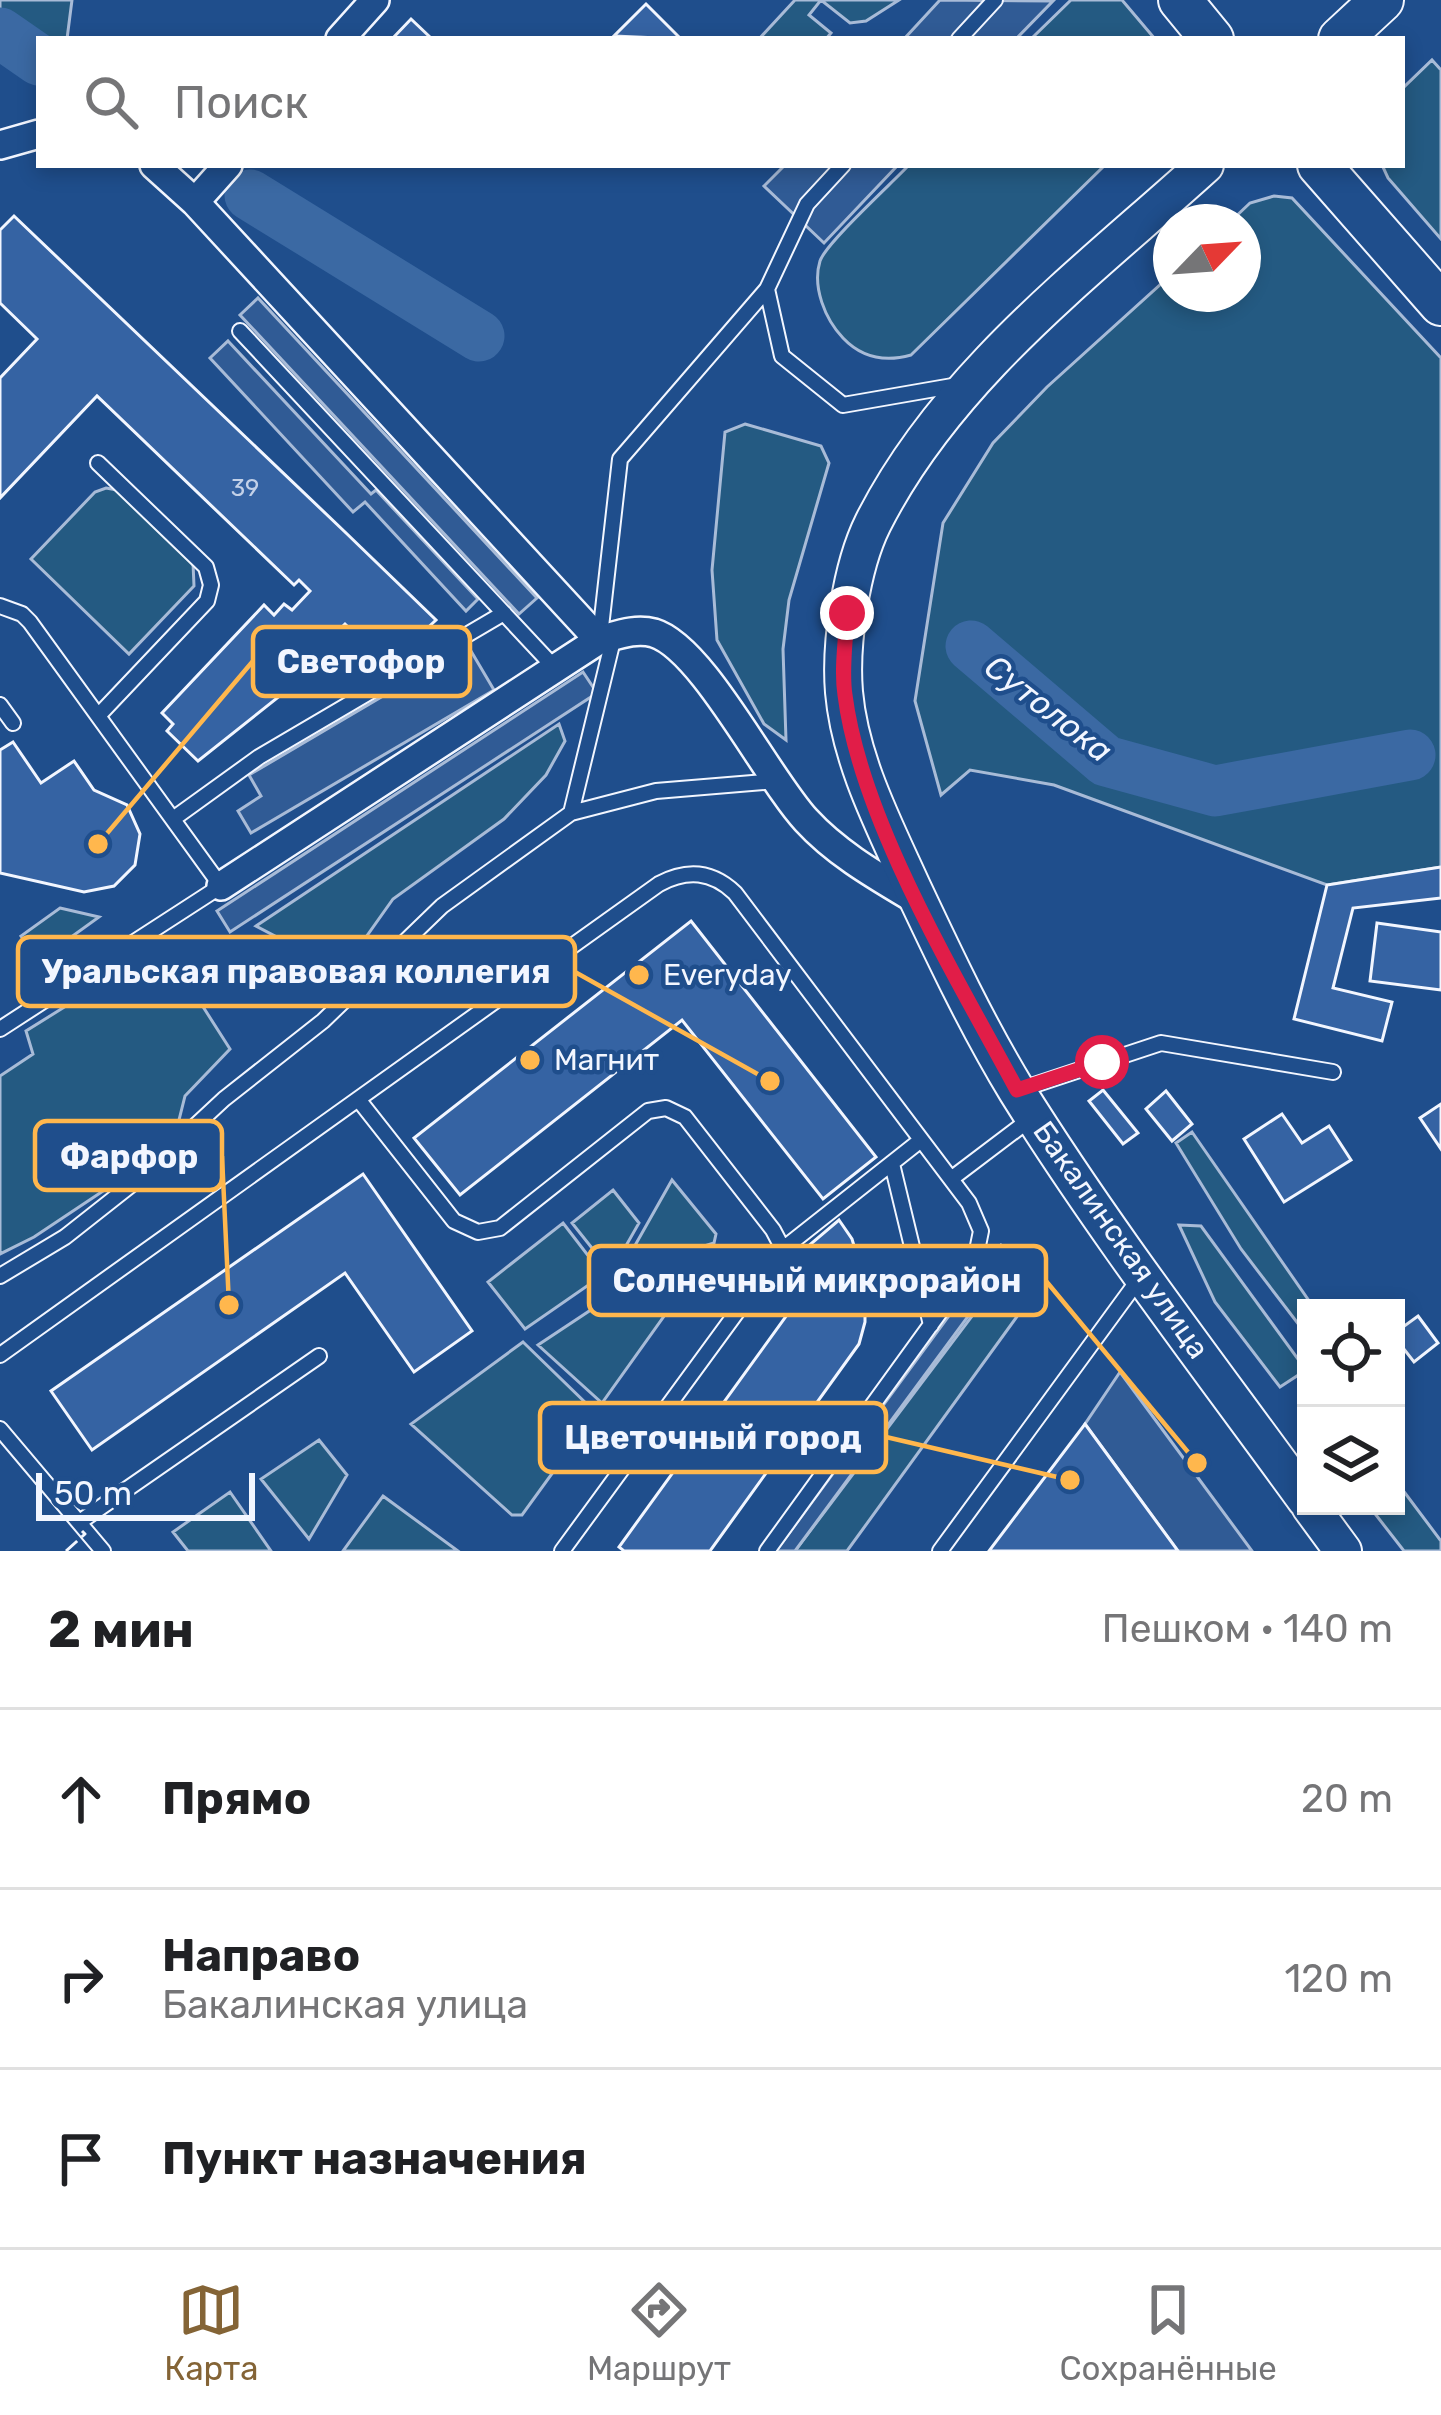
<!DOCTYPE html>
<html lang="ru">
<meta charset="utf-8">
<style>
:root{--surface:#fff;--page:#f2f2f2;--text:#202124;--muted:#757577;--line:#e0e0e0;--accent:#846436}
body{margin:0;font-family:Rubik,sans-serif;background:var(--page);color:var(--text)}
.controls{position:absolute;right:36px;bottom:36px;display:grid;overflow:hidden;border-radius:0px;box-shadow:0 6px 18px #0003}
.controls button{width:108px;height:108px;display:grid;place-items:center;padding:0;border:0;border-bottom:3px solid var(--line);background:var(--surface);color:var(--text);font:60px sans-serif}
.compass{position:absolute;left:1153px;top:204px;width:108px;height:108px;border-radius:50%;background:var(--surface);box-shadow:0 6px 18px #0003;rotate:65deg}
.scale{position:absolute;left:36px;bottom:30px;width:219px;box-sizing:border-box;padding-left:12px;border:6px solid #f2f6ff;border-top:0;font-size:33px;line-height:42px;white-space:nowrap;color:#f2f6ff;-webkit-text-stroke:9px #1f4e8c;paint-order:stroke}
.stop{position:absolute;width:36px;height:36px;margin:-27px;border:9px solid #e11d48;border-radius:50%;background:#fff}
.stop.end{background:#e11d48;border-color:#fff;box-shadow:0 3px 12px #0008}
.list{margin:0;padding:0;list-style:none}
h2{display:flex;justify-content:space-between;align-items:center;height:156px;margin:0;padding:0 48px;font-size:51px}
h2 small{font-size:39px;font-weight:400;color:var(--muted)}
.list li{display:grid;grid-template-columns:78px 1fr auto;gap:36px;align-items:center;box-sizing:border-box;height:180px;padding:0 48px;border-top:3px solid var(--line)}
.list b{display:block;font-size:45px;white-space:nowrap}
.list p{margin:0;font-size:39px;white-space:nowrap;color:var(--muted)}
.list em{font-size:39px;font-style:normal;color:var(--muted)}
.icon{flex:none;width:66px;height:66px;fill:none;stroke:currentColor;stroke-width:2;stroke-linecap:round;stroke-linejoin:round}
.map{position:relative;flex:none;width:1441px;height:1551px;overflow:hidden}
.search{position:absolute;background:var(--surface);box-shadow:0 6px 18px #0003;left:36px;right:36px;top:36px;height:132px;display:flex;align-items:center;gap:30px;box-sizing:border-box;padding:0 42px;border-radius:0px;color:var(--muted);font-size:45px}
.sheet{height:696px;background:var(--surface)}
nav{display:flex;justify-content:space-around;align-items:center;box-sizing:border-box;height:168px;border-top:3px solid var(--line);background:var(--surface);font-size:33px;color:var(--muted)}
nav a{display:grid;justify-items:center;gap:6px}
nav .on{color:var(--accent)}
.map>svg:first-child{display:block}
</style>
<div class="map">
<svg width="1441" height="1551" viewBox="0 0 1441 1551">
<rect width="100%" height="100%" fill="#1f4e8c"/>
<path fill="#245a82" stroke="#a8bbd7" stroke-width="3" d="M 0,0 L 72,0 L 67,39 L 39,39 L 39,48 L 0,48 Z
M 795,0 L 899,0 L 866,21 L 850,23 L 821,0 L 809,15 L 831,33 L 826,39 L 759,39 Z
M 1071,0 L 1122,0 L 1155,39 L 1031,39 Z
M 1432,60 L 1441,70 L 1441,239 L 1388,178 L 1382,165 L 1402,165 L 1402,89 Z
M 909,165 L 1105,165 L 911,355 C 886,362 862,358 843,338 C 825,319 812,287 820,261 C 826,243 892,183 909,165 Z
M 1274,196 L 1292,198 L 1441,358 L 1441,867 L 1327,885 L 1054,785 L 970,770 L 941,795 L 915,701 L 943,523 L 993,443 L 1047,387 L 1171,275 L 1171,294 L 1243,294 L 1243,222 L 1230,222 L 1250,203 Z
M 745,424 L 821,446 L 829,463 L 789,600 L 783,649 L 786,740 L 764,724 L 717,640 L 712,570 L 725,432 Z
M 106,488 L 117,490 L 193,563 L 194,586 L 129,654 L 31,559 L 95,492 Z
M 559,724 L 565,741 L 546,775 L 504,819 L 393,899 L 366,937 L 319,959 L 256,926 Z
M 60,908 L 99,917 L 38,961 L 21,936 Z
M 177,966 L 230,1049 L 185,1096 L 176,1132 L 106,1189 L 34,1237 L 0,1254 L 0,1076 L 33,1054 L 26,1031 L 106,981 L 125,996 Z
M 1192,1132 L 1314,1308 L 1306,1308 L 1306,1334 L 1241,1249 L 1176,1143 Z
M 672,1180 L 716,1234 L 714,1243 L 620,1272 Z
M 613,1190 L 639,1223 L 611,1272 L 572,1223 Z
M 563,1223 L 603,1275 L 525,1329 L 488,1282 Z
M 1179,1225 L 1201,1226 L 1306,1370 L 1280,1387 L 1215,1302 Z
M 692,1265 L 697,1270 L 602,1403 L 538,1345 L 618,1292 L 654,1285 L 662,1274 Z
M 1009,1267 L 1034,1293 L 847,1551 L 795,1551 Z
M 523,1342 L 596,1413 L 522,1515 L 512,1515 L 411,1424 Z
M 319,1440 L 347,1475 L 309,1539 L 261,1479 Z
M 1396,1481 L 1441,1541 L 1441,1551 L 1404,1551 L 1369,1506 L 1396,1506 Z
M 230,1492 L 271,1551 L 188,1551 L 173,1532 Z
M 383,1496 L 458,1551 L 343,1551 Z"/>
<path fill="#305b95" stroke="#a8bbd7" stroke-width="3" d="M 940,0 L 1053,1 L 1016,39 L 904,39 Z
M 785,165 L 898,165 L 824,243 L 764,186 Z
M 258,298 L 537,598 L 519,614 L 240,315 Z
M 228,341 L 371,494 L 376,490 L 478,599 L 466,611 L 365,502 L 353,512 L 210,358 Z
M 468,646 L 494,690 L 251,833 L 238,811 L 261,796 L 249,775 Z
M 583,672 L 597,693 L 230,932 L 217,911 Z
M 1001,1245 L 1014,1254 L 795,1551 L 776,1551 Z
M 1120,1372 L 1252,1551 L 1178,1551 L 1085,1424 Z"/>
<g fill="none" stroke-linecap="round" stroke-linejoin="round">
<path stroke="#3b69a3" stroke-width="51" d="M 0,33 L 39,60
M 250,195 L 479,336
M 971,646 L 1106,761 L 1215,791 L 1410,755"/>
</g>
<path fill="#3563a3" stroke="#f2f6ff" stroke-width="3" d="M 646,4 L 681,39 L 614,36 Z
M 411,19 L 432,39 L 392,39 Z
M 14,216 L 345,532 L 436,620 L 388,665 L 345,624 L 326,643 L 335,652 L 198,761 L 167,731 L 173,724 L 162,713 L 264,605 L 274,615 L 284,604 L 292,610 L 310,591 L 299,580 L 294,585 L 97,396 L 0,498 L 0,378 L 37,339 L 0,303 L 0,230 Z
M 13,742 L 41,783 L 74,761 L 94,790 L 127,805 L 140,834 L 135,865 L 114,886 L 84,892 L 0,873 L 0,750 Z
M 1441,867 L 1441,898 L 1353,908 L 1333,988 L 1392,1002 L 1382,1041 L 1294,1019 L 1327,885 Z
M 691,921 L 876,1157 L 823,1199 L 682,1020 L 460,1195 L 414,1138 Z
M 1377,923 L 1441,932 L 1441,990 L 1370,981 Z
M 1103,1090 L 1138,1133 L 1123,1144 L 1089,1101 Z
M 1166,1091 L 1192,1124 L 1172,1141 L 1146,1109 Z
M 1441,1104 L 1441,1149 L 1420,1118 Z
M 1282,1114 L 1302,1143 L 1329,1126 L 1351,1160 L 1284,1202 L 1244,1139 Z
M 363,1174 L 472,1331 L 414,1372 L 345,1273 L 92,1450 L 51,1391 Z
M 839,1220 L 852,1239 L 865,1283 L 865,1322 L 859,1344 L 710,1551 L 624,1551 L 619,1547 L 800,1297 L 786,1276 L 806,1259 L 800,1253 Z
M 1418,1316 L 1438,1343 L 1414,1362 L 1396,1339 L 1396,1332 Z
M 1085,1424 L 1178,1551 L 989,1551 Z"/>
<g fill="none" stroke-linecap="round" stroke-linejoin="round">
<defs>
<path id="lane" d="M 959,39 L 995,0
M 843,165 L 807,204 L 767,289 L 782,356 L 843,405 L 958,385
M 240,331 L 555,668
M 0,606 L 22,614 L 30,622 L 221,886 L 0,1029
M 600,636 L 620,459 L 767,289
M 0,705 L 13,723
M 98,716 L 207,601 L 211,585 L 206,567 L 98,463
M 571,813 L 614,636
M 173,819 L 259,757 L 504,613
M 1019,1090 L 1161,1043 L 1333,1072
M 358,1099 L 454,1221 L 478,1232 L 500,1228 L 648,1111 L 666,1108 L 685,1117 L 773,1230 L 783,1249
M 892,1164 L 931,1325
M 951,1179 L 1033,1117
M 0,1276 L 65,1237 L 136,1181 L 224,1099 L 323,1021 L 442,906 L 571,813 L 656,791 L 776,781
M 0,1355 L 659,884 C 687,869 712,871 735,893 L 969,1203 L 981,1231 L 974,1265 L 767,1551
M 0,1429 L 103,1551
M 81,1521 L 319,1356
M 562,1551 L 783,1249 L 921,1140
M 940,1551 L 1139,1279"/>
<path id="street" d="M 340,39 L 375,0
M 0,145 L 39,134
M 154,165 L 195,202 L 228,165
M 195,202 L 599,640
M 221,886 L 599,640 C 618,635 635,628 654,633 C 703,648 767,778 806,820 C 838,855 880,878 920,902"/>
<path id="secondary" d="M 1205,165 C 1086,273 947,376 873,523 C 851,567 840,644 844,692 C 850,761 885,827 913,889 C 945,957 978,1027 1017,1091 C 1105,1232 1208,1365 1306,1500
M 1310,1506 L 1343,1551"/>
<path id="primary" d="M 1180,0 L 1212,39
M 1340,39 L 1382,0
M 1319,165 L 1441,304"/>
</defs>
<use href="#lane" stroke="#f2f6ff" stroke-width="18"/>
<use href="#street" stroke="#f2f6ff" stroke-width="32"/>
<use href="#secondary" stroke="#f2f6ff" stroke-width="40"/>
<use href="#primary" stroke="#f2f6ff" stroke-width="46"/>
<use href="#lane" stroke="#1f4e8c" stroke-width="14"/>
<use href="#street" stroke="#1f4e8c" stroke-width="27"/>
<use href="#secondary" stroke="#1f4e8c" stroke-width="36"/>
<use href="#primary" stroke="#1f4e8c" stroke-width="42"/>
<path stroke="#f2f6ff" stroke-width="3" stroke-dasharray="15 6" stroke-linecap="butt" d="M 66,1551 L 85,1534 L 82,1531"/>
</g>
<g fill="none" stroke-linecap="round" stroke-linejoin="round">
<path stroke="#e11d48" stroke-width="15" d="M 847,613 C 846,639 841,669 845,695 C 861,821 957,978 1017,1090 L 1102,1062"/>
</g>
<g fill="#ffb74d" stroke="#1f4e8c" stroke-width="4.5">
<circle cx="639" cy="975" r="12"/>
<circle cx="530" cy="1060" r="12"/>
</g>
<g text-anchor="middle" stroke-width="9" stroke-linejoin="round" paint-order="stroke">
<g font-size="24" fill="#c3d1e8">
<text x="245" y="496">39</text>
</g>
<g font-size="30" fill="#f2f6ff" stroke="#1f4e8c" text-anchor="start">
<text x="663" y="985">Everyday</text>
<text x="554" y="1070">Магнит</text>
</g>
<g font-size="30" fill="#f2f6ff" stroke="#1f4e8c">
<text transform="translate(1121 1240) rotate(55)" y="10">Бакалинская улица</text>
</g>
<g font-size="33" font-style="italic" fill="#f2f6ff" stroke="#1f4e8c">
<text transform="translate(1049 708) rotate(38)" y="12">Сутолока</text>
</g>
</g>
<path fill="none" stroke="#ffb74d" stroke-width="4.5" d="M98 844L253 661M770 1081L575 972M229 1305L222 1156M1197 1463L1046 1281M1070 1480L886 1437"/>
<g fill="#ffb74d" stroke="#1f4e8c" stroke-width="4.5">
<circle cx="98" cy="844" r="12"/>
<circle cx="770" cy="1081" r="12"/>
<circle cx="229" cy="1305" r="12"/>
<circle cx="1197" cy="1463" r="12"/>
<circle cx="1070" cy="1480" r="12"/>
</g>
<g fill="#1f4e8c" stroke="#ffb74d" stroke-width="4.5">
<rect x="253" y="627" width="217" height="69" rx="12"/>
<rect x="18" y="937" width="557" height="69" rx="12"/>
<rect x="35" y="1121" width="187" height="69" rx="12"/>
<rect x="589" y="1246" width="457" height="69" rx="12"/>
<rect x="540" y="1403" width="346" height="69" rx="12"/>
</g>
<g font-size="33" text-anchor="middle" font-weight="bold" fill="#f2f6ff">
<text x="361" y="673">Светофор</text>
<text x="296" y="983">Уральская правовая коллегия</text>
<text x="129" y="1168">Фарфор</text>
<text x="817" y="1292">Солнечный микрорайон</text>
<text x="713" y="1449">Цветочный город</text>
</g>
</svg>
<div class="controls">
<button><svg class="icon" aria-label="locate" viewBox="0 0 24 24"><circle cx="12" cy="12" r="6"/><path d="M12 2v4M12 18v4M2 12h4M18 12h4"/></svg></button>
<button><svg class="icon" aria-label="layers" viewBox="0 0 24 24"><path d="M12 4l9 5-9 5-9-5zM3 14l9 5 9-5"/></svg></button>
</div>
<svg class="compass" viewBox="-18 -18 36 36"><path d="M0-13l5 13h-10z" fill="#e53935"/><path d="M0 13l5-13h-10z" fill="#757577"/></svg>
<div class="scale">50 m</div>
<div class="stop" style="left:1102px;top:1062px"></div>
<div class="stop end" style="left:847px;top:613px"></div>
<div class="search"><svg class="icon" aria-label="search" viewBox="0 0 24 24"><circle cx="10" cy="10" r="6"/><path d="M15 15l6 6"/></svg>Поиск</div>
</div>
<section class="sheet">
<h2>2 мин<small>Пешком · 140 m</small></h2>
<ul class="list">
<li><svg class="icon" aria-label="ahead" viewBox="0 0 24 24"><path d="M12 20V5M6 11l6-6 6 6"/></svg><div><b>Прямо</b></div><em>20 m</em></li>
<li><svg class="icon" aria-label="right" viewBox="0 0 24 24"><path d="M7 20v-9h11M14 6l5 5-5 5"/></svg><div><b>Направо</b><p>Бакалинская улица</p></div><em>120 m</em></li>
<li><svg class="icon" aria-label="arrive" viewBox="0 0 24 24"><path d="M6 21V4h12l-3 4 3 4H6"/></svg><div><b>Пункт назначения</b></div></li>
</ul>
</section>
<nav>
<a class="on"><svg class="icon" aria-label="map" viewBox="0 0 24 24"><path d="M3 6l6-2 6 2 6-2v14l-6 2-6-2-6 2zM9 4v14M15 6v14"/></svg>Карта</a>
<a><svg class="icon" aria-label="directions" viewBox="0 0 24 24"><path d="M12 3l9 9-9 9-9-9zM9 14v-3h6M13 9l2 2-2 2"/></svg>Маршрут</a>
<a><svg class="icon" aria-label="saved" viewBox="0 0 24 24"><path d="M7 4h10v16l-5-4-5 4z"/></svg>Сохранённые</a>
</nav>
